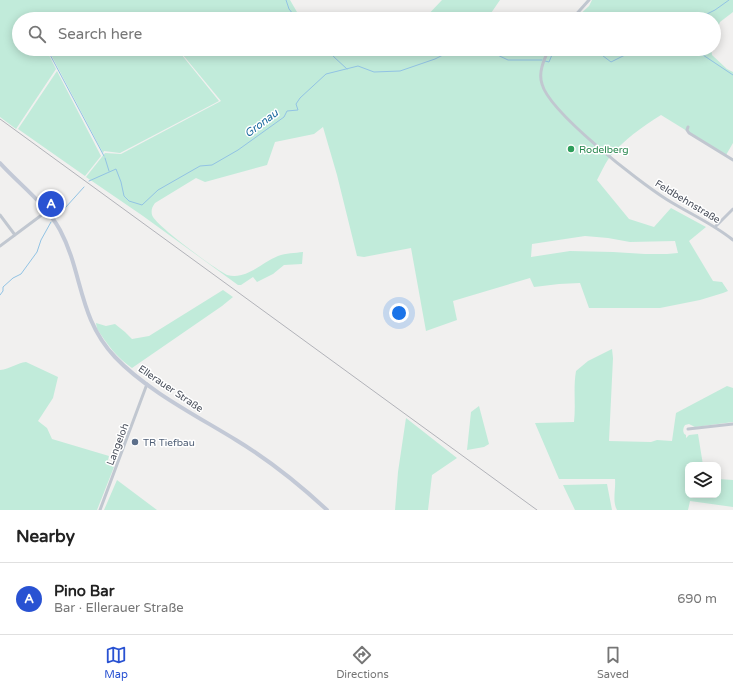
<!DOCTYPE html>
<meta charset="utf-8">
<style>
:root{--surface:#fff;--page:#f6f6f6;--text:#222;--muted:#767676;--line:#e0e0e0;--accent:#2952d2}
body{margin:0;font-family:"Varela Round",sans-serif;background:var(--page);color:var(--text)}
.controls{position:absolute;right:12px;bottom:12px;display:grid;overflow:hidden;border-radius:8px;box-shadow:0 2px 10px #0003}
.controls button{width:36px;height:36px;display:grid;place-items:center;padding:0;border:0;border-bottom:1px solid var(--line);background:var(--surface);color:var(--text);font:20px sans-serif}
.you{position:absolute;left:399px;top:313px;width:14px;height:14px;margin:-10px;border:3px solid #fff;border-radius:50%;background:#1a73e8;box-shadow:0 0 0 6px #1a73e833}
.badge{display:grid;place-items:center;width:26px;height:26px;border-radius:50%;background:var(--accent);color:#fff;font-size:13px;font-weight:700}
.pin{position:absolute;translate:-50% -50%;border:2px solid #fff;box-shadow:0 1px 4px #0006}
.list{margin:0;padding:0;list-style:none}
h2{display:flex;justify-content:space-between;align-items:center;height:52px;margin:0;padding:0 16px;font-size:17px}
h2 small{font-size:13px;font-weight:400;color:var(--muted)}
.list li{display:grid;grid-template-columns:26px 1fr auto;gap:12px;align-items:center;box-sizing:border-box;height:72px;padding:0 16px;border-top:1px solid var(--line)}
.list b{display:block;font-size:15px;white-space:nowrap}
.list p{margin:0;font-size:13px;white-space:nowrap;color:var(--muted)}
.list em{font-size:13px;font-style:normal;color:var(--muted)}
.icon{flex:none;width:22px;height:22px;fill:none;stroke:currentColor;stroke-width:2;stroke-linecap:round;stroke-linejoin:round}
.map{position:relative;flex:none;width:733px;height:510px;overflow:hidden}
.search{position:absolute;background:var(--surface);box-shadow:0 2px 10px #0003;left:12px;right:12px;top:12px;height:44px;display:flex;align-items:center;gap:10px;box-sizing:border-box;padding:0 14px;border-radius:22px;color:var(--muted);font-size:15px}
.sheet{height:124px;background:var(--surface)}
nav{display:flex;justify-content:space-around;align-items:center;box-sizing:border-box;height:56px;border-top:1px solid var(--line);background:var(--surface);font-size:11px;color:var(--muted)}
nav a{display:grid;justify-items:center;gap:2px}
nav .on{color:var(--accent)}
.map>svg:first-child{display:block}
</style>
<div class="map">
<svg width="733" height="510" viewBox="0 0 733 510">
<rect width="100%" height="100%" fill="#f1f0ef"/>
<path fill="#c1ebda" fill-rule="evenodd" d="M 0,0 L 290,0 L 297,12 L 305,19 L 83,19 L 78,15 L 57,19 L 19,19 L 19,49 L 46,49 L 56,69 L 16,129 L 0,117 Z
M 442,0 L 500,0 L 487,19 L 424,19 Z
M 592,0 L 733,0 L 733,12 L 720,22 L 714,37 L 714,19 L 575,19 L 589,6 Z
M 48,49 L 177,49 L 219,101 L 120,153 L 104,151 L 103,153 Z
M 178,49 L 539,49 L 542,51 L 545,49 L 711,49 L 712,55 L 727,69 L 733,72 L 733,143 L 726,155 L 661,115 C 642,127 623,140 609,158 C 604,165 601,173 597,180 L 629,219 L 654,227 L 671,208 L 706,227 L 689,241 L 713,281 L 722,282 L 728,291 L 723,293 L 700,300 L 660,308 L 589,308 L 580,283 L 559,284 L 534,287 L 530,278 L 453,301 L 457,320 L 426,331 L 411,248 L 364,257 L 357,256 L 337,175 L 323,127 L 314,134 L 275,142 L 267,165 L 205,182 L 196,178 L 155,203 C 152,207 151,210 152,215 C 155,225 215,269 227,275 C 248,280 260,263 278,256 C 286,253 295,253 303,252 L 302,264 L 284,265 L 273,274 L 257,282 L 253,277 L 241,285 L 238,285 L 143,216 L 86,177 L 105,153 L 121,154 L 221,101 ZM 585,236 L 608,238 L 630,242 L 675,241 L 678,253 L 667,254 L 645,254 L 613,252 L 570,251 L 531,257 L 532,244 Z
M 57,71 L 101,156 L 85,176 L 18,129 Z
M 223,290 L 233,297 L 222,306 L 132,368 C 117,358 107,344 97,329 L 96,323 L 106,326 L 115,324 L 125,332 L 132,339 L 149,336 Z
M 612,349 L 613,358 L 609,441 L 651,442 L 657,440 L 672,441 L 676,413 L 727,386 L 733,388 L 733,422 L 695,427 L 689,424 L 685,425 C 683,428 682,433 686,435 L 686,438 L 689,435 L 698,434 L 703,465 L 688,465 L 688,495 L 718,495 L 718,479 L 733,480 L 733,507 L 690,501 L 688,510 L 617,510 C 612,501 616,489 615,479 L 559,479 L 535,423 L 574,422 C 576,405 573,388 576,371 L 588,361 Z
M 26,362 L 58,377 L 53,398 L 38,421 L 47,428 L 52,439 L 109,456 L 107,464 L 114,467 L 97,510 L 0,510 L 0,370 C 10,369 17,363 26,362 Z
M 479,406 L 489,444 L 484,447 L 467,450 L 471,412 Z
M 406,418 L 457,458 L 432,475 L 428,510 L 395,510 L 398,472 Z
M 117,480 L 157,510 L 104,510 Z
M 607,484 L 612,510 L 575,510 L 563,485 Z"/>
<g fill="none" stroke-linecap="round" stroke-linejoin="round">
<path stroke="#92c3e4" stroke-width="1" d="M 286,0 L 289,9 L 297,19
M 42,19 L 42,16 L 78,13 L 91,19
M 140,19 L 147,18 L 150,19
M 697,19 L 715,10 L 729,0
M 47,49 L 104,156
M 328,49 L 334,57 L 347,69
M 485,49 L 508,60 L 542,60
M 594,49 L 611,62 L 637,49
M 694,49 L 733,75
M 545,61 L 549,62 L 554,50 L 557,49
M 105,158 L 109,171
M 89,181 L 116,169 L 121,182 L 124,196 L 129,201 L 142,205 L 158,190 L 200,166 L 212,165 L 238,150 L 284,117 L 287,111 L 298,110 L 296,104 L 300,98 L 326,74 L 358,66 L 374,72 L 400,71 L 435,59 L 455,49
M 57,217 L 84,187
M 0,295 L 3,291 L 3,287 L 13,278 L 21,274 L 37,252 L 41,240 L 51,222"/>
<path stroke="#c1c7d0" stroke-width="3" d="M 572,19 L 589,0
M 549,49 C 544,60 538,72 542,84 C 549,112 639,182 666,199 C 688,213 712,223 733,240
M 688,127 L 687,130 L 689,133 L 733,160
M 0,215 L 15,235
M 715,227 L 733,209
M 0,246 L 47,211
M 688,429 L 733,424
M 100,510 L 147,384"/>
<path stroke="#c3c9d6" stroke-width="4" d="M 0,163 C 20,185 46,204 60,230 C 83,273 78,318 115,357 C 146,390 197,416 236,440 C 269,460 299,484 327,510"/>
<path stroke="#b2b3b9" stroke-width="1" d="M 0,119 L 537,510"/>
</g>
<circle fill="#2e9e5b" stroke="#fff" stroke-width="1.5" cx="571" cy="149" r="4"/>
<circle fill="#5c6f8a" stroke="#fff" stroke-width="1.5" cx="135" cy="442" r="4"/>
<g text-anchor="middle" stroke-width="3" stroke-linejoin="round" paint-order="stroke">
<g font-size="10" fill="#27864d" stroke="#fff" text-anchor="start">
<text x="579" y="153">Rodelberg</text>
</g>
<g font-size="10" fill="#494f5b" stroke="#fff">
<text transform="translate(688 201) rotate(31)" y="4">Feldbehnstraße</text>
<text transform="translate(171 388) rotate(34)" y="4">Ellerauer Straße</text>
<text transform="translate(117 444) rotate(-69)" y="4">Langeloh</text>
</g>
<g font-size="10" fill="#4e5e75" stroke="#fff" text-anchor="start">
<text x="143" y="446">TR Tiefbau</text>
</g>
<g font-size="11" font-style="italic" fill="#19689e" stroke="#fff">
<text transform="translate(261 123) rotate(-37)" y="4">Gronau</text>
</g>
</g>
</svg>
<div class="controls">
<button><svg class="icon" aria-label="layers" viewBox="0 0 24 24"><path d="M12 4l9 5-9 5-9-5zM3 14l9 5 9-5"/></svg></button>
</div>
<div class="you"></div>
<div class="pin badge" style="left:51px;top:204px">A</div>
<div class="search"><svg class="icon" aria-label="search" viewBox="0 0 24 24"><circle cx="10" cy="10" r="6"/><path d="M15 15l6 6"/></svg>Search here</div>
</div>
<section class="sheet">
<h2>Nearby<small></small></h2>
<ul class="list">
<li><span class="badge">A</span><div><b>Pino Bar</b><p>Bar · Ellerauer Straße</p></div><em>690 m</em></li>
</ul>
</section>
<nav>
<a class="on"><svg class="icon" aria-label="map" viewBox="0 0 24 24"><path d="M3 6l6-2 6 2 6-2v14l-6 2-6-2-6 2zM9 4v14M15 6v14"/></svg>Map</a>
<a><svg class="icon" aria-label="directions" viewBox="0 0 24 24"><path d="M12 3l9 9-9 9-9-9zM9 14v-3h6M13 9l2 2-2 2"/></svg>Directions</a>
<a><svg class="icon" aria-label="saved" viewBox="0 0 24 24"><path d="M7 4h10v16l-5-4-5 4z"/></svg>Saved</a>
</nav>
